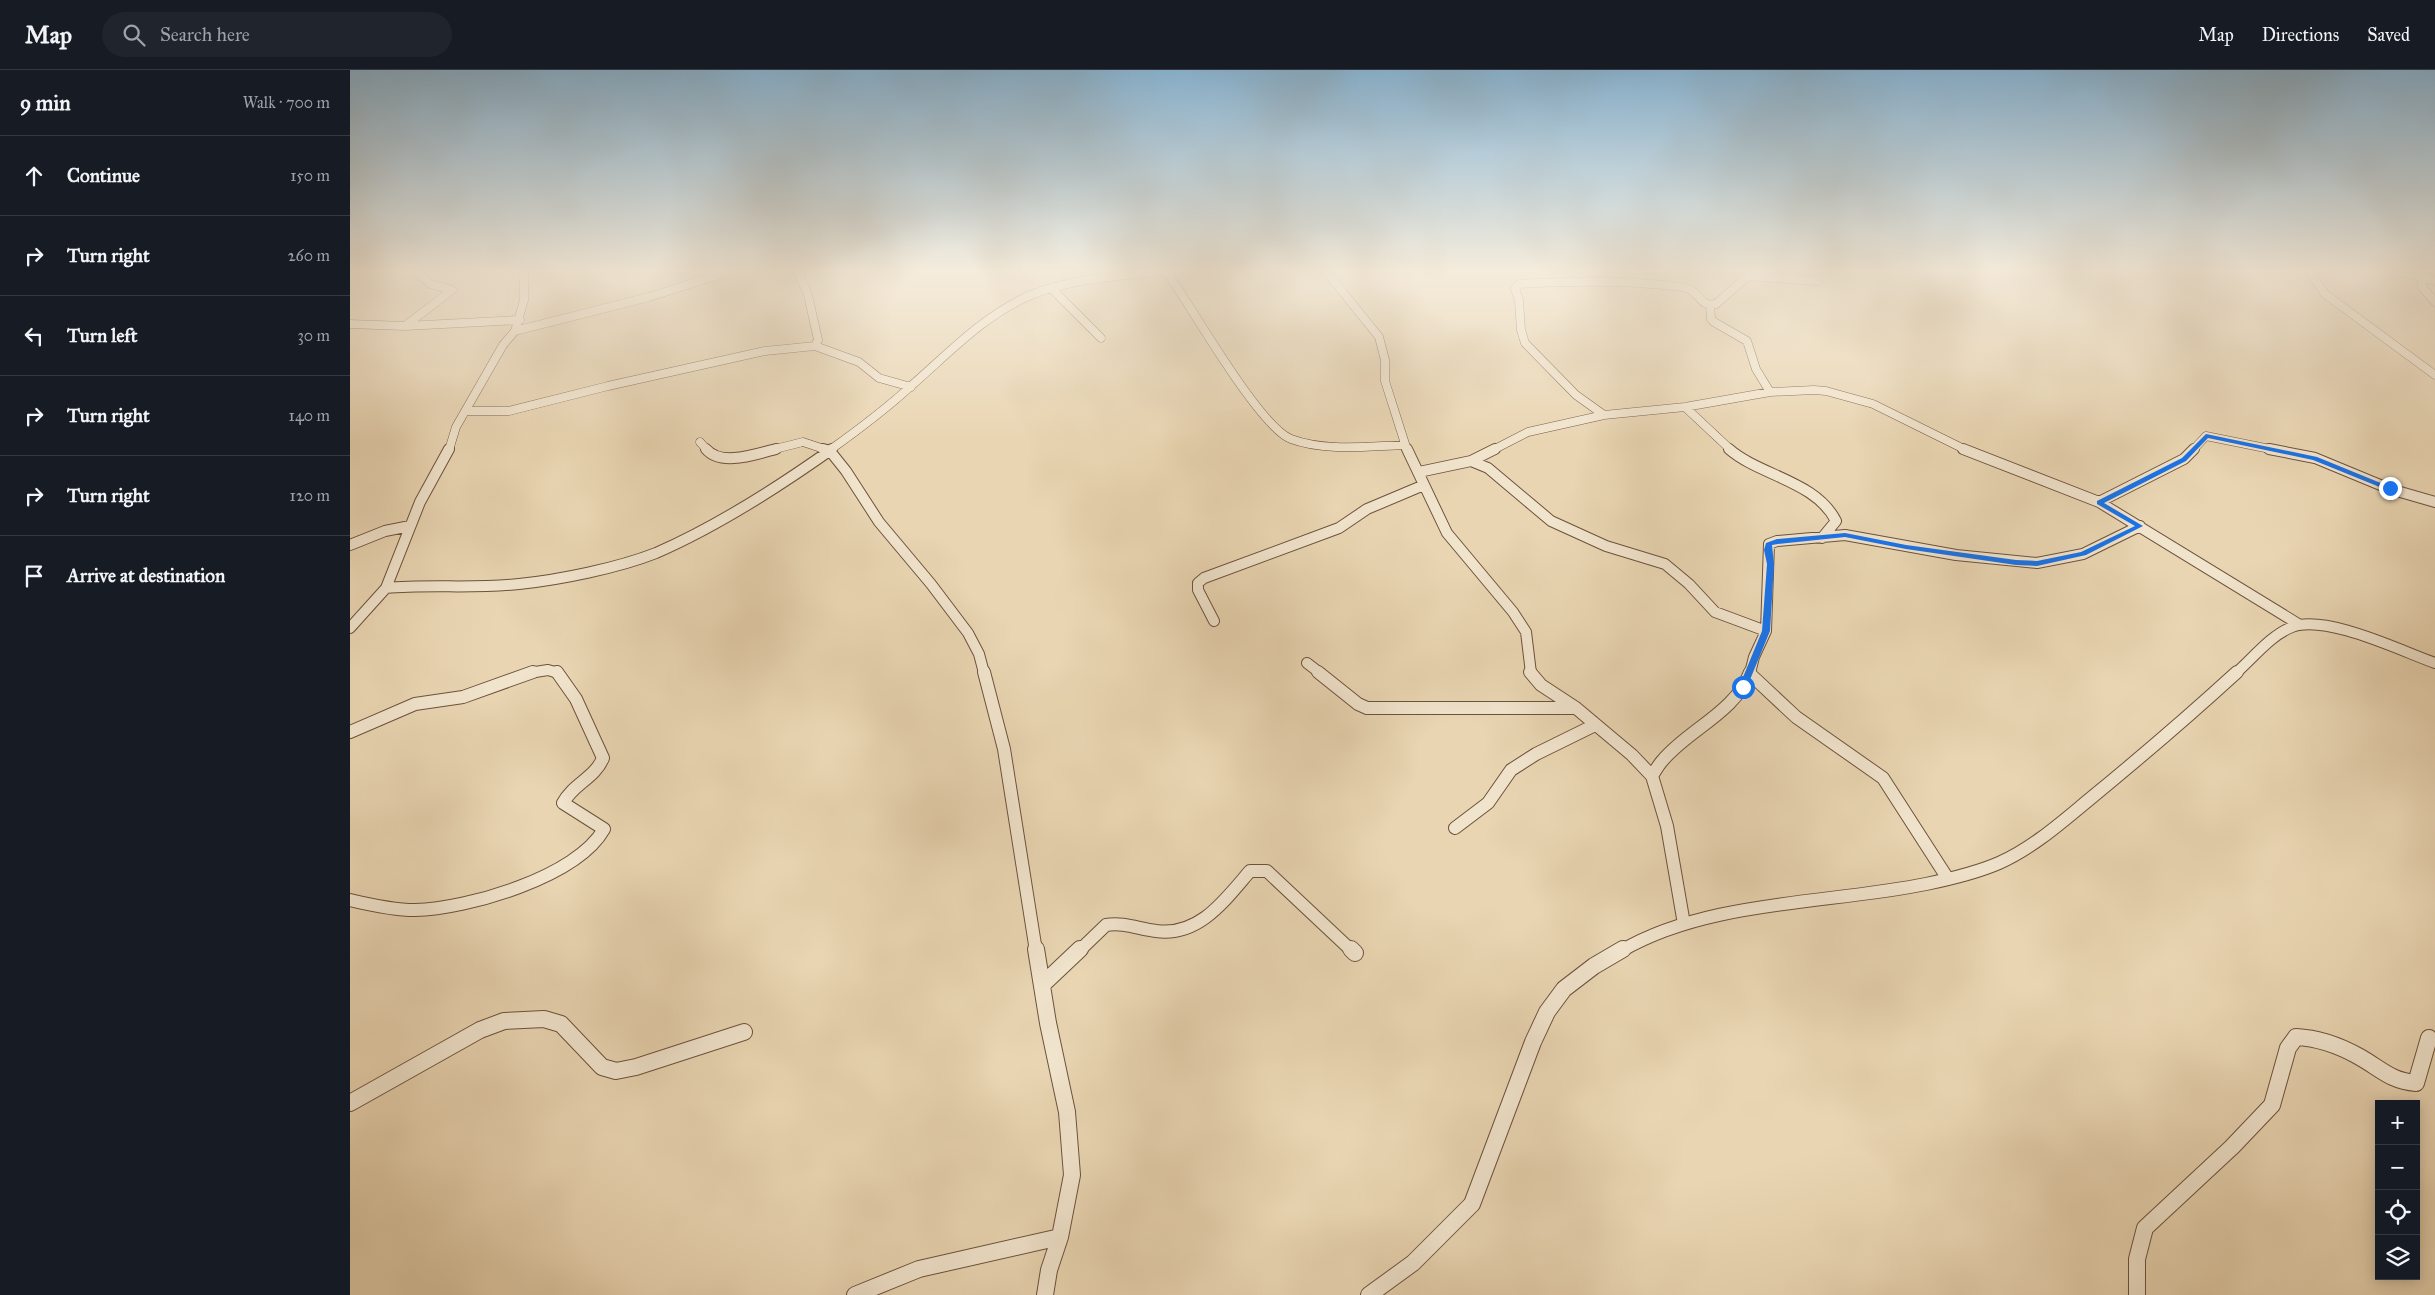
<!DOCTYPE html>
<meta charset="utf-8">
<style>
:root{--surface:#171b24;--page:#20242c;--text:#f1f3f6;--muted:#9ea1a6;--line:#363941}
body{margin:0;font-family:"IM FELL Great Primer",serif;background:var(--page);color:var(--text)}
.controls{position:absolute;right:15px;bottom:15px;display:grid;overflow:hidden;border-radius:0px;box-shadow:0 2px 12px #0003}
.controls button{width:45px;height:45px;display:grid;place-items:center;padding:0;border:0;border-bottom:1px solid var(--line);background:var(--surface);color:var(--text);font:25px sans-serif}
.stop{position:absolute;width:15px;height:15px;margin:-11px;border:4px solid #1a73e8;border-radius:50%;background:#fff}
.stop.end{background:#1a73e8;border-color:#fff;box-shadow:0 1px 5px #0008}
.list{margin:0;padding:0;list-style:none}
h2{display:flex;justify-content:space-between;align-items:center;height:65px;margin:0;padding:0 20px;font-size:21px}
h2 small{font-size:16px;font-weight:400;color:var(--muted)}
.list li{display:grid;grid-template-columns:32px 1fr auto;gap:15px;align-items:center;box-sizing:border-box;height:80px;padding:0 20px;border-top:1px solid var(--line)}
.list b{display:block;font-size:19px;white-space:nowrap}
.list em{font-size:16px;font-style:normal;color:var(--muted)}
.icon{flex:none;width:28px;height:28px;fill:none;stroke:currentColor;stroke-width:2;stroke-linecap:round;stroke-linejoin:round}
.map{position:relative;flex:none;width:2085px;height:1225px;overflow:hidden}
header{display:flex;align-items:center;gap:30px;box-sizing:border-box;height:70px;padding:0 25px;background:var(--surface);border-bottom:1px solid var(--line)}
header strong{font-size:24px}
nav{display:flex;gap:28px;margin-inline-start:auto;font-size:18px}
.search{width:350px;height:45px;background:var(--page);display:flex;align-items:center;gap:12px;box-sizing:border-box;padding:0 18px;border-radius:28px;color:var(--muted);font-size:19px}
main{display:flex}
aside{flex:1;background:var(--surface)}
.map>svg:first-child{display:block}
</style>
<header>
<strong>Map</strong>
<div class="search"><svg class="icon" aria-label="search" viewBox="0 0 24 24"><circle cx="10" cy="10" r="6"/><path d="M15 15l6 6"/></svg>Search here</div>
<nav><a>Map</a><a>Directions</a><a>Saved</a></nav>
</header>
<main>
<aside>
<h2>9 min<small>Walk · 700 m</small></h2>
<ul class="list">
<li><svg class="icon" aria-label="ahead" viewBox="0 0 24 24"><path d="M12 20V5M6 11l6-6 6 6"/></svg><div><b>Continue</b></div><em>150 m</em></li>
<li><svg class="icon" aria-label="right" viewBox="0 0 24 24"><path d="M7 20v-9h11M14 6l5 5-5 5"/></svg><div><b>Turn right</b></div><em>260 m</em></li>
<li><svg class="icon" aria-label="left" viewBox="0 0 24 24"><path d="M17 20v-9H6M10 6l-5 5 5 5"/></svg><div><b>Turn left</b></div><em>30 m</em></li>
<li><svg class="icon" aria-label="right" viewBox="0 0 24 24"><path d="M7 20v-9h11M14 6l5 5-5 5"/></svg><div><b>Turn right</b></div><em>140 m</em></li>
<li><svg class="icon" aria-label="right" viewBox="0 0 24 24"><path d="M7 20v-9h11M14 6l5 5-5 5"/></svg><div><b>Turn right</b></div><em>120 m</em></li>
<li><svg class="icon" aria-label="arrive" viewBox="0 0 24 24"><path d="M6 21V4h12l-3 4 3 4H6"/></svg><div><b>Arrive at destination</b></div></li>
</ul>
</aside>
<div class="map">
<svg width="2085" height="1225" viewBox="0 0 2085 1225">
<rect width="100%" height="100%" fill="#e9d5b2"/>
<filter id="stains"><feTurbulence type="fractalNoise" baseFrequency=".004" numOctaves="4"/><feColorMatrix values="0 0 0 0 .2 0 0 0 0 .09 0 0 0 0 .02 0 0 0 .5 -.17"/></filter>
<radialGradient id="worn" r=".72"><stop offset=".6" stop-color="#630" stop-opacity="0"/><stop offset="1" stop-color="#630" stop-opacity=".3"/></radialGradient>
<g fill="none" stroke-linecap="round" stroke-linejoin="round">
<defs>
<path id="street-far3" d="M 447,200 L 458,225 L 468,270 L 465,276 L 509,292 L 529,308 L 561,317
M 975,200 L 1029,267 L 1035,290 L 1035,311 L 1057,380
M 1958,200 L 1975,224 L 2085,305
M 2044,200 L 2085,211
M 816,201 C 840,234 909,357 941,369 C 976,382 1019,376 1055,375
M 2072,208 L 2072,217 L 2085,232
M 701,218 L 751,268
M 1360,235 L 1361,249 L 1364,252 L 1397,271 L 1406,299 L 1420,322
M 0,254 L 55,256 L 170,250
M 55,256 L 102,220 L 80,214 L 66,200
M 165,261 L 299,227 L 384,200
M 1335,337 L 1381,380
M 117,341 L 159,341 L 258,316 L 415,281 L 465,276
M 1254,345 L 1226,325 L 1175,273 L 1171,260 L 1169,230 L 1165,219 L 1169,214 C 1220,211 1272,210 1323,216 C 1329,217 1336,217 1341,220 C 1351,227 1352,237 1366,234 L 1398,206 L 1467,211
M 350,372 L 357,380
M 99,380 L 106,357 L 153,275 L 165,261 L 174,230 L 174,200
M 421,380 L 453,372 L 477,380
M 480,380 C 508,360 536,339 561,316 C 599,283 634,245 681,225 C 726,207 776,206 823,200
M 1143,380 L 1178,362 L 1254,345 L 1335,337 L 1420,322 L 1464,320 L 1476,321 L 1523,334 L 1616,380
M 1843,380 L 1856,366 L 1925,380"/>
<path id="street-far2" d="M 356,379 C 371,397 406,384 426,379
M 473,379 L 480,381 L 496,401 L 529,452 L 581,514 L 618,563 L 629,584 L 634,603
M 1057,379 L 1097,463 L 1163,542 L 1176,562 L 1181,603
M 1379,379 C 1410,406 1466,411 1486,451 L 1472,468
M 1613,379 L 1749,432 L 1950,555
M 1919,379 L 1965,388 L 2040,419 L 2085,432
M 1121,391 L 1138,398 L 1201,451 L 1256,476 L 1315,494 L 1339,514 L 1365,542 L 1416,561
M 1069,402 L 1121,391 L 1145,379
M 1749,432 L 1834,389 L 1844,379
M 0,475 L 35,461 L 60,456
M 36,518 C 80,514 125,519 169,514 C 209,510 268,498 306,483 C 368,456 427,418 482,379
M 864,551 L 848,520 L 848,513 L 854,508 L 989,458 L 1017,439 L 1074,415
M 0,558 L 36,518 L 70,432 L 99,379
M 957,593 L 970,603
M 179,603 L 198,600 L 208,603
M 1400,603 L 1404,587 L 1416,561 L 1419,474 L 1427,471 L 1495,465 L 1606,485 L 1687,493 L 1733,484 L 1790,456
M 1886,603 C 1903,588 1921,565 1942,557 C 1976,544 2051,581 2085,593"/>
<path id="street-far1" d="M 634,602 L 654,679 L 686,881
M 968,602 L 1008,634 L 1017,638 L 1226,638
M 1180,602 L 1191,615 L 1226,638 L 1282,685 L 1302,706 L 1317,756 L 1334,854
M 1400,604 L 1446,647 L 1533,708 L 1598,809
M 0,662 L 65,634 L 113,627 L 183,602
M 1302,706 C 1305,701 1309,694 1313,690 C 1339,659 1386,642 1400,602
M 1105,758 L 1138,733 L 1161,700 L 1186,684 L 1245,655
M 0,830 C 21,835 43,840 65,840 C 117,839 227,807 254,759 L 213,733 C 223,714 245,708 253,688 L 226,629 L 207,602
M 729,881 L 756,855 C 774,852 789,859 806,861 C 849,867 875,830 900,801 L 917,801 L 1002,881
M 1271,881 C 1358,830 1478,834 1576,814 C 1600,809 1626,803 1649,793 C 1683,778 1713,751 1741,728 C 1791,687 1840,645 1887,602"/>
<path id="street" d="M 686,879 L 698,953 L 717,1042 L 722,1105 L 710,1167 L 699,1200 L 695,1225
M 1001,879 L 1005,883
M 693,914 L 730,879
M 0,1033 L 130,960 L 154,951 L 194,949 L 211,954 L 252,997 L 266,1001 L 286,997 L 394,962
M 505,1225 L 569,1199 L 710,1167
M 1019,1225 L 1063,1193 L 1122,1134 L 1183,972 L 1197,942 L 1214,919 L 1244,896 L 1273,879
M 1787,1225 L 1787,1189 L 1795,1158 L 1882,1077 L 1922,1035 L 1938,978 L 1946,967 C 1968,968 1988,975 2008,986 C 2030,998 2040,1011 2066,1013 L 2079,968"/>
</defs>
<use href="#street-far3" stroke="#6d523c" stroke-width="9"/>
<use href="#street-far2" stroke="#6d523c" stroke-width="12"/>
<use href="#street-far1" stroke="#6d523c" stroke-width="14"/>
<use href="#street" stroke="#6d523c" stroke-width="18"/>
<use href="#street-far3" stroke="#f1e4cd" stroke-width="8"/>
<use href="#street-far2" stroke="#f1e4cd" stroke-width="10"/>
<use href="#street-far1" stroke="#f1e4cd" stroke-width="12"/>
<use href="#street" stroke="#f1e4cd" stroke-width="16"/>
</g>
<linearGradient id="sky" x2="0" y2="1"><stop stop-color="#89b5d4"/><stop offset="0.54" stop-color="#f5ecdc"/><stop offset="1" stop-color="#f5ecdc" stop-opacity="0"/></linearGradient>
<rect width="2085" height="371" fill="url(#sky)"/>
<path fill="#1a73e8" d="M 1856,364 L 1967,387 L 2043,418 L 2037,420 L 1963,390 L 1858,368 L 1836,391 L 1754,433 L 1793,456 L 1736,485 L 1687,496 L 1666,495 L 1556,479 L 1495,467 L 1428,474 L 1422,475 L 1424,494 L 1420,561 L 1397,617 L 1393,620 L 1389,617 L 1412,561 L 1417,494 L 1414,480 L 1416,473 L 1427,469 L 1495,463 L 1556,475 L 1666,490 L 1687,491 L 1731,482 L 1785,456 L 1747,434 L 1747,431 L 1832,388 Z"/>
<rect width="100%" height="100%" filter="url(#stains)"/>
<rect width="100%" height="100%" fill="url(#worn)"/>
</svg>
<div class="controls">
<button>+</button>
<button>−</button>
<button><svg class="icon" aria-label="locate" viewBox="0 0 24 24"><circle cx="12" cy="12" r="6"/><path d="M12 2v4M12 18v4M2 12h4M18 12h4"/></svg></button>
<button><svg class="icon" aria-label="layers" viewBox="0 0 24 24"><path d="M12 4l9 5-9 5-9-5zM3 14l9 5 9-5"/></svg></button>
</div>
<div class="stop" style="left:1393px;top:617px"></div>
<div class="stop end" style="left:2040px;top:418px"></div>
</div>
</main>
